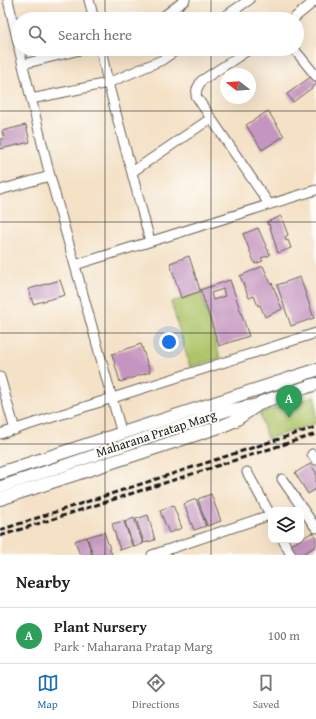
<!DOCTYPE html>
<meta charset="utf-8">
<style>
:root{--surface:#fff;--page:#f6f6f6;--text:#202124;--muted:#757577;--line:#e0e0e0;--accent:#1f6fb2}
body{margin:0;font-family:"Gentium Book Plus",serif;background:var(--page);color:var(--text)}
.controls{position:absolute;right:12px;bottom:12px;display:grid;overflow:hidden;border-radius:8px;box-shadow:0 4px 16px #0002}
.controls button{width:36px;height:36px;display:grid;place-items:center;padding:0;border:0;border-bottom:1px solid var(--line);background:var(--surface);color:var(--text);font:20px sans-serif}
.compass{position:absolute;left:220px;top:68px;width:36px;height:36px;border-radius:50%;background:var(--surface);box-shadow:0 4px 16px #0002;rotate:287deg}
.you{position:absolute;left:169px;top:342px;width:14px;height:14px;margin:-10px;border:3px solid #fff;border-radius:50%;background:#1a73e8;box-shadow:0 0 0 6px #1a73e833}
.badge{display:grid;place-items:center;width:26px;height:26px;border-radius:50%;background:var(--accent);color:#fff;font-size:13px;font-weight:700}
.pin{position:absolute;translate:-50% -33px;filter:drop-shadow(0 1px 2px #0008)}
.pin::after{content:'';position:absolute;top:21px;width:14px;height:12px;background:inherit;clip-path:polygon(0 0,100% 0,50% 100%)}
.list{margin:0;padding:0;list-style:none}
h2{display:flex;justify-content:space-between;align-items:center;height:52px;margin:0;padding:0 16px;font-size:17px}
h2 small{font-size:13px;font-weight:400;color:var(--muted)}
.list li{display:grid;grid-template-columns:26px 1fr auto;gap:12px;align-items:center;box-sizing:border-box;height:56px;padding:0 16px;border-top:1px solid var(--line)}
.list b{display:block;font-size:15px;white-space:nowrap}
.list p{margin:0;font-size:13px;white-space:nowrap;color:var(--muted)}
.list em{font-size:13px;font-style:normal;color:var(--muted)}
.icon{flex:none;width:22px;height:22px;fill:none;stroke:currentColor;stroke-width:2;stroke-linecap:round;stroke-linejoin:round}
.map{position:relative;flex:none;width:316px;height:555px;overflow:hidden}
.search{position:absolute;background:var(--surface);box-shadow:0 4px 16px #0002;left:12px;right:12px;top:12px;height:44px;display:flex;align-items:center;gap:10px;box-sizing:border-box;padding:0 14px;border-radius:22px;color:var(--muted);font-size:15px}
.sheet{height:108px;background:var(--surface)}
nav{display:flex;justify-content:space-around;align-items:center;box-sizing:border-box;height:56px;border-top:1px solid var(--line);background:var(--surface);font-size:11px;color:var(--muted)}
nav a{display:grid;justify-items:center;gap:2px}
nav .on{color:var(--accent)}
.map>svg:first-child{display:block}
</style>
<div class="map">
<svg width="316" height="555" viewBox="0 0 316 555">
<rect width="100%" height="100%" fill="#fdfcf7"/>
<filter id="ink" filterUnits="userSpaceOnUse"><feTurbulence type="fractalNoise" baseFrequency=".025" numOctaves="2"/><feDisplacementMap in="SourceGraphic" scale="8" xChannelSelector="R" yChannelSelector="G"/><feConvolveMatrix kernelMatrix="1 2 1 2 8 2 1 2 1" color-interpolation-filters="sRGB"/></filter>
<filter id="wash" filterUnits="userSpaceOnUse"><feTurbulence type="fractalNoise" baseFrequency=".012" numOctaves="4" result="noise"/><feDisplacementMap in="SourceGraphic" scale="16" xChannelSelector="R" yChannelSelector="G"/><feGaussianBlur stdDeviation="0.9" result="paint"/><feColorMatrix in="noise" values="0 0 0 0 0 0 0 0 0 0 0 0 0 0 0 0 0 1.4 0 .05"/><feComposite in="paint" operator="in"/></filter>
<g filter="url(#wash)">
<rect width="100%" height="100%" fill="#f4e1c6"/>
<path fill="#adc469" stroke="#647042" d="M 201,293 L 220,358 L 190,367 L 171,302 Z
M 316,396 L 316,423 L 267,439 L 260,413 Z"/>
<g id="blocks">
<path fill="#c495c0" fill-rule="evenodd" d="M 312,76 L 316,81 L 316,85 L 293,102 L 287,94 Z
M 268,111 L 284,136 L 262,150 L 246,125 Z
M 26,125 L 30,142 L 0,149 L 0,139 L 4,139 L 2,131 Z
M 281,216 L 288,235 L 285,237 L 286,241 L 288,240 L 291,248 L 278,253 L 269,224 L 268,225 L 267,222 Z
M 258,228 L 270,255 L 261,258 L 263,261 L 255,264 L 243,234 Z
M 189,256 L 200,290 L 230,280 L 249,336 L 219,346 L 201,291 L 181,298 L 170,263 ZM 223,289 L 225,296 L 213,300 L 211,293 Z
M 263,266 L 271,284 L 272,283 L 282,309 L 265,317 L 260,305 L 258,306 L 254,296 L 249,298 L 240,276 Z
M 300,277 L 314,318 L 291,326 L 277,285 Z
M 60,280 L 65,295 L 33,304 L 29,289 Z
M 141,344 L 150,372 L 120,382 L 112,354 Z
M 310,464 L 316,472 L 316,489 L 308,494 L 295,473 Z
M 211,494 L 221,521 L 207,526 L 198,499 Z
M 196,499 L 206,526 L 194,530 L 184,504 Z
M 173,505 L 182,528 L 169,533 L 160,511 Z
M 148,515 L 155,540 L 144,543 L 136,519 Z
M 134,518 L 143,544 L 134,547 L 125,522 Z
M 124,521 L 132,546 L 120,550 L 112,524 Z
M 104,532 L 112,555 L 93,555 L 87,537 Z
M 313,532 L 316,538 L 316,546 L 301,555 L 296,555 L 291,545 Z
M 86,537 L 92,555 L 80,555 L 75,541 Z"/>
</g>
</g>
<g filter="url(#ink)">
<use href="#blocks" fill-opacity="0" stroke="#686158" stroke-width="1"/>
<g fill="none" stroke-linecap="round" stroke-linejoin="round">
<defs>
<path id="minor" d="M 8,0 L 19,47
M 89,0 L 94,19
M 160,19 L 185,0
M 221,19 L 249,0
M 293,19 L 316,0
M 19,49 L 50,176 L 122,434
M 101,49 L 108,83 L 150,241
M 250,49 L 201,81 L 197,89 L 196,96 L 269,204
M 294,49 L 316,76
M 23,64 L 84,49
M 31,99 L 108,83 L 162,60 L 178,49
M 132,172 L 210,119
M 0,190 L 50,176
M 75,265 L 316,190
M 0,377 L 15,430
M 0,434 L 316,333
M 312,454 L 316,460
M 247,472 L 271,516
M 282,479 L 316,528
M 283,540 L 291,555
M 152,555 L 270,515"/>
<path id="tertiary" d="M 0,487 L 229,410 L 256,405"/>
<path id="secondary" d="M 0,473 L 316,370
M 0,499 L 222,426 L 234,421 L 262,402 L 316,384"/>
</defs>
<use href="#minor" stroke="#686158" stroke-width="11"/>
<use href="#tertiary" stroke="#686158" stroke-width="13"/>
<use href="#secondary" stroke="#686158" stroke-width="14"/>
<use href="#minor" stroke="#fff" stroke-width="9"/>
<use href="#tertiary" stroke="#fff" stroke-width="11"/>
<use href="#secondary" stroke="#fff" stroke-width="12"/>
<path stroke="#1c1c1c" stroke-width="3" stroke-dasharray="6 3" stroke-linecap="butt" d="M 0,530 L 316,427
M 0,536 L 316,434"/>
</g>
</g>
<path fill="none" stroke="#1c1c1c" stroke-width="1" stroke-opacity="0.55" d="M 105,0 L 105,19M 211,0 L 211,19M 105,49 L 105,555M 211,49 L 211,555M 0,111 L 316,111M 0,222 L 316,222M 0,333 L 316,333M 0,444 L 316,444"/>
<g text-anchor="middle" stroke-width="4" stroke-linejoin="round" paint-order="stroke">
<g font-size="13" fill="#1c1c1c" stroke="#fdfcf7">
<text transform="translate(156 433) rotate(-18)" y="5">Maharana Pratap Marg</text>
</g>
</g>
</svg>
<div class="controls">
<button><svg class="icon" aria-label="layers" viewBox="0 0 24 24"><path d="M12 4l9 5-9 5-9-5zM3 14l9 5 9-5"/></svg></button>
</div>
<svg class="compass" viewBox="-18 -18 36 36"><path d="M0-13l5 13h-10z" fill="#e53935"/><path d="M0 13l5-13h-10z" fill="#757577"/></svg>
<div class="you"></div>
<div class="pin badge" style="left:289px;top:418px;background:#2e9e5b">A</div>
<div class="search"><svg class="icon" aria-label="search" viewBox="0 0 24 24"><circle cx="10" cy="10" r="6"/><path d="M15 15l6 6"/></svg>Search here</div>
</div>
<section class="sheet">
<h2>Nearby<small></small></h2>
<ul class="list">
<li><span class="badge" style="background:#2e9e5b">A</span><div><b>Plant Nursery</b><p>Park · Maharana Pratap Marg</p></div><em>100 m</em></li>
</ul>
</section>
<nav>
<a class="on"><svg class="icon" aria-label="map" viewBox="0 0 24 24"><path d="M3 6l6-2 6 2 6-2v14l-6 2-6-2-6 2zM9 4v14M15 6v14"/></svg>Map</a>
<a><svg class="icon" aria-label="directions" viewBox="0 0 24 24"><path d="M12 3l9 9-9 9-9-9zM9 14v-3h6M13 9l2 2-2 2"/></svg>Directions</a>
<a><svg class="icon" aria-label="saved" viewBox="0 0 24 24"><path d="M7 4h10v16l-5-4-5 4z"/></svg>Saved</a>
</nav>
